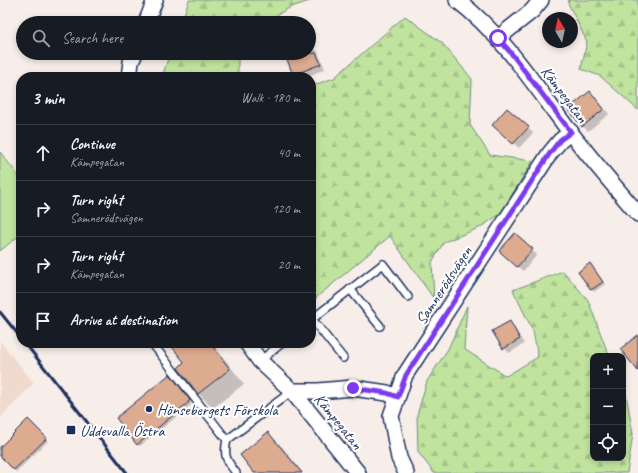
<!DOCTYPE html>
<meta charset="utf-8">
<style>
:root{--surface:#171b24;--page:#242831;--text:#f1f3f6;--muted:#9ea1a6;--line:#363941}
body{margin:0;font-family:Caveat,sans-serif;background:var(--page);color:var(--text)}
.controls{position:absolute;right:12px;bottom:12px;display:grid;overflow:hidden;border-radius:8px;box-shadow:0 2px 6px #0003}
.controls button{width:36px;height:36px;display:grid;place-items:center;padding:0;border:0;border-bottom:1px solid var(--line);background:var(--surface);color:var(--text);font:20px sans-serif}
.compass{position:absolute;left:542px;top:12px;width:36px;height:36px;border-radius:50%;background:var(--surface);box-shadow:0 2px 6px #0003;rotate:351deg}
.stop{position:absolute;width:12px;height:12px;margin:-9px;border:3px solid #7c3aed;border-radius:50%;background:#fff}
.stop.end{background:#7c3aed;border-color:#fff;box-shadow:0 1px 4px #0008}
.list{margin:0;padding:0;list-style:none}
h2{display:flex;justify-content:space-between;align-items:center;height:52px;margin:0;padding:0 16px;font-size:17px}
h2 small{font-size:13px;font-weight:400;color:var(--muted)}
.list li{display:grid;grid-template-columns:26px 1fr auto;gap:12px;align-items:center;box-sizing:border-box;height:56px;padding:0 16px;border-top:1px solid var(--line)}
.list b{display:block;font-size:15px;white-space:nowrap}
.list p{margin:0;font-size:13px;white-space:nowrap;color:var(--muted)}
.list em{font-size:13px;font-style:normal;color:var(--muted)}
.icon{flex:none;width:22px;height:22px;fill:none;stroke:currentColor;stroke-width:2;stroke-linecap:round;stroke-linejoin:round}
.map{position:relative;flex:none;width:638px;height:473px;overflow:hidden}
.search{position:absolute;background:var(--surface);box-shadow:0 2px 6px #0003;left:16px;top:16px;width:300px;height:44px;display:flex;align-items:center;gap:10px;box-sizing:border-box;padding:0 14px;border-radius:22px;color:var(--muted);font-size:15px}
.panel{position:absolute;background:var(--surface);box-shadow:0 2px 6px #0003;left:16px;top:72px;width:300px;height:276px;border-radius:16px}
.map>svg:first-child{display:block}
</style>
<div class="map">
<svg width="638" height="473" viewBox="0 0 638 473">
<defs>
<pattern id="forest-firs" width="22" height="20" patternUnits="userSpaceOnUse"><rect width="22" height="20" fill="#c0e49e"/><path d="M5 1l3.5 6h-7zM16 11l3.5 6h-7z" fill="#a4c48a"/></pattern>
</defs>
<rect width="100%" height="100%" fill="#f8eee9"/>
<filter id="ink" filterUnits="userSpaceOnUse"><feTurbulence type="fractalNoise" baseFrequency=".025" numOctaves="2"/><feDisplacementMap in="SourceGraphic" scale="8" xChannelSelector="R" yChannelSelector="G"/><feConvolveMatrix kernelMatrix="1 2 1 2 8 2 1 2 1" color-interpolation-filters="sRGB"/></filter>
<g filter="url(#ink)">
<path fill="#f0dace" d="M 0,341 L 34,383 L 0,418 Z"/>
<path fill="url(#forest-firs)" stroke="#6e8a7e" d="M 189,0 L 313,0 L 291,7 L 262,23 L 181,23 Z
M 569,0 L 638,0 L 638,110 L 600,76 L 581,69 L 587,42 L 568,3 Z
M 405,16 L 442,43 L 472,79 L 470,125 L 490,155 L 533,161 L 499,215 L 479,228 L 444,242 L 432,262 L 434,299 L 390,236 L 311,302 L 311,86 L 334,78 Z
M 170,53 L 240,53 L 238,56 L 238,77 L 162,77 Z
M 563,271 L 588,300 L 607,351 L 611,356 L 593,356 L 593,458 L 623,458 L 623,378 L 633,434 L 627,473 L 434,473 L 418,452 L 417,415 L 427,381 L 448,349 L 467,306 L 464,349 L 506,376 L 538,357 L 533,331 L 513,290 Z"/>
<path fill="#c0e49e" stroke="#6e8a7e" d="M 0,152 L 21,179 L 21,234 L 0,251 Z"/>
<path fill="#0003" d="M 313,47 L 318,52 L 325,69 L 306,77 L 297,77 L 294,75 L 287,57 L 298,53 L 309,53 L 309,49 Z
M 595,97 L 609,114 L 588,131 L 583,126 Z
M 528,128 L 533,133 L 519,148 L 498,130 Z
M 532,250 L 537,255 L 523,271 L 505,256 Z
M 592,266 L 605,284 L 594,292 L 579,272 Z
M 509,322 L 514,327 L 524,344 L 509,353 L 504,348 Z
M 170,343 L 212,343 L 244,384 L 213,408 L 199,394 L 179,368 L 186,363 Z
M 172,378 L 192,403 L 190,404 L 191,405 L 140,446 L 117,419 Z
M 28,420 L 48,441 L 16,472 L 0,455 L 0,448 Z
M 268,433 L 283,448 L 303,473 L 256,473 Z"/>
<path fill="#ddab90" stroke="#1b2f5e" d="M 296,53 L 316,53 L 321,64 L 293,75 L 286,57 Z
M 590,91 L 604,109 L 582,127 L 568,109 Z
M 507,108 L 529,127 L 513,144 L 492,125 Z
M 515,233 L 533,249 L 517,267 L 499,251 Z
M 590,263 L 603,282 L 591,290 L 578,272 Z
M 510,321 L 520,339 L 503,349 L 492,331 Z
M 638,335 L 638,371 L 620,349 Z
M 169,343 L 210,343 L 230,369 L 198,394 L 178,368 L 184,362 Z
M 170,374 L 190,400 L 188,402 L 189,402 L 137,445 L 116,418 Z
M 28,419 L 47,438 L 14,470 L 0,456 L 0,447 Z
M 268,432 L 302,473 L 254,473 L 240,455 Z"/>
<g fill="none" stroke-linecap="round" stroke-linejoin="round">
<defs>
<path id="service" d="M 350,289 L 380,326
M 312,319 L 343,358
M 311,320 L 383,264 L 408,297
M 152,343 L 227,440 L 292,391
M 260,361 L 282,343
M 227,440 C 223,456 227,461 236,473"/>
<path id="minor" d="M 457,0 C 504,36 535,86 570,132 C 592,160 615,187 638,214
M 146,23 L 155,0
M 498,38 L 532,11 L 541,0
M 129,77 L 131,62 L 135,53
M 247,343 L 260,361 L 292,391 L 318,391 L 353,388 L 387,393 L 397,397
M 292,391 L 358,473
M 406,473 L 399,458 L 391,416 L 405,375 L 550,153 L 560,141 L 571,132"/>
</defs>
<use href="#service" stroke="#1b2f5e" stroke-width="10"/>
<use href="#minor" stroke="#1b2f5e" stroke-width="18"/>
<use href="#service" stroke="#fff" stroke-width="7"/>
<use href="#minor" stroke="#fff" stroke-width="15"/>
<path stroke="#1b2f5e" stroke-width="3" d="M 0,312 L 21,338
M 25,343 L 127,473"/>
</g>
</g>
<g fill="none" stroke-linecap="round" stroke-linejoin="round" filter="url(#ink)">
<path stroke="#7c3aed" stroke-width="5" d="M 353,388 L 387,393 L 398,397 L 406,375 L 550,153 L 560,140 L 571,132 L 511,53 L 498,38"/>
</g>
<g fill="#1b2f5e" stroke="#fff" stroke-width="1.5">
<circle cx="149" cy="409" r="4"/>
<rect x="66" y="425" width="10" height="10" rx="2"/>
</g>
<g text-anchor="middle" stroke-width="4" stroke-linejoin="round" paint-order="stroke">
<g font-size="16" fill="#1b2f5e" stroke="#fff">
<text transform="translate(565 94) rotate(53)" y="6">Kämpegatan</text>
<text transform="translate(443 285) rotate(-57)" y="6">Samnerödsvägen</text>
<text transform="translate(339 421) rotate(51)" y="6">Kämpegatan</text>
</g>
<g font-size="16" fill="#1b2f5e" stroke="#fff" text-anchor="start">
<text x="157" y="415">Hönsebergets Förskola</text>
<text x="80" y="436">Uddevalla Östra</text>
</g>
</g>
</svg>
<div class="controls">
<button>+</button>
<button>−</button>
<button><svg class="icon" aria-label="locate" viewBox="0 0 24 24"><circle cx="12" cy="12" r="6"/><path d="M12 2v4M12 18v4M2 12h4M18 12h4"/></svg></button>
</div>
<svg class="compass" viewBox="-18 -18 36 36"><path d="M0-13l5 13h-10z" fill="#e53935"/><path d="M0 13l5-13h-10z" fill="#9ea1a6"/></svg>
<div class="stop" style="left:498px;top:38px"></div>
<div class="stop end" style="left:353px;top:388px"></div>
<div class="search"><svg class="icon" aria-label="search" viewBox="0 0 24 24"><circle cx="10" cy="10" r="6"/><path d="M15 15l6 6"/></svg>Search here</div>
<section class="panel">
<h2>3 min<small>Walk · 180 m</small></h2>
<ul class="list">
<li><svg class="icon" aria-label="ahead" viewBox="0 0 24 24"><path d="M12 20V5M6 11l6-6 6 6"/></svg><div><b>Continue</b><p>Kämpegatan</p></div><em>40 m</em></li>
<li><svg class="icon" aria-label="right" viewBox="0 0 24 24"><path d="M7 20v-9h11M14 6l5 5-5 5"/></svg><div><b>Turn right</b><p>Samnerödsvägen</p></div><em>120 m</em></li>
<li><svg class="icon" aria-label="right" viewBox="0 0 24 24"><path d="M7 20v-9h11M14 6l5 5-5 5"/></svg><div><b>Turn right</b><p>Kämpegatan</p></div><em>20 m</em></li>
<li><svg class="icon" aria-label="arrive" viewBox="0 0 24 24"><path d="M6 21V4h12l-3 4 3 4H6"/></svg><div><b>Arrive at destination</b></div></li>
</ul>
</section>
</div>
